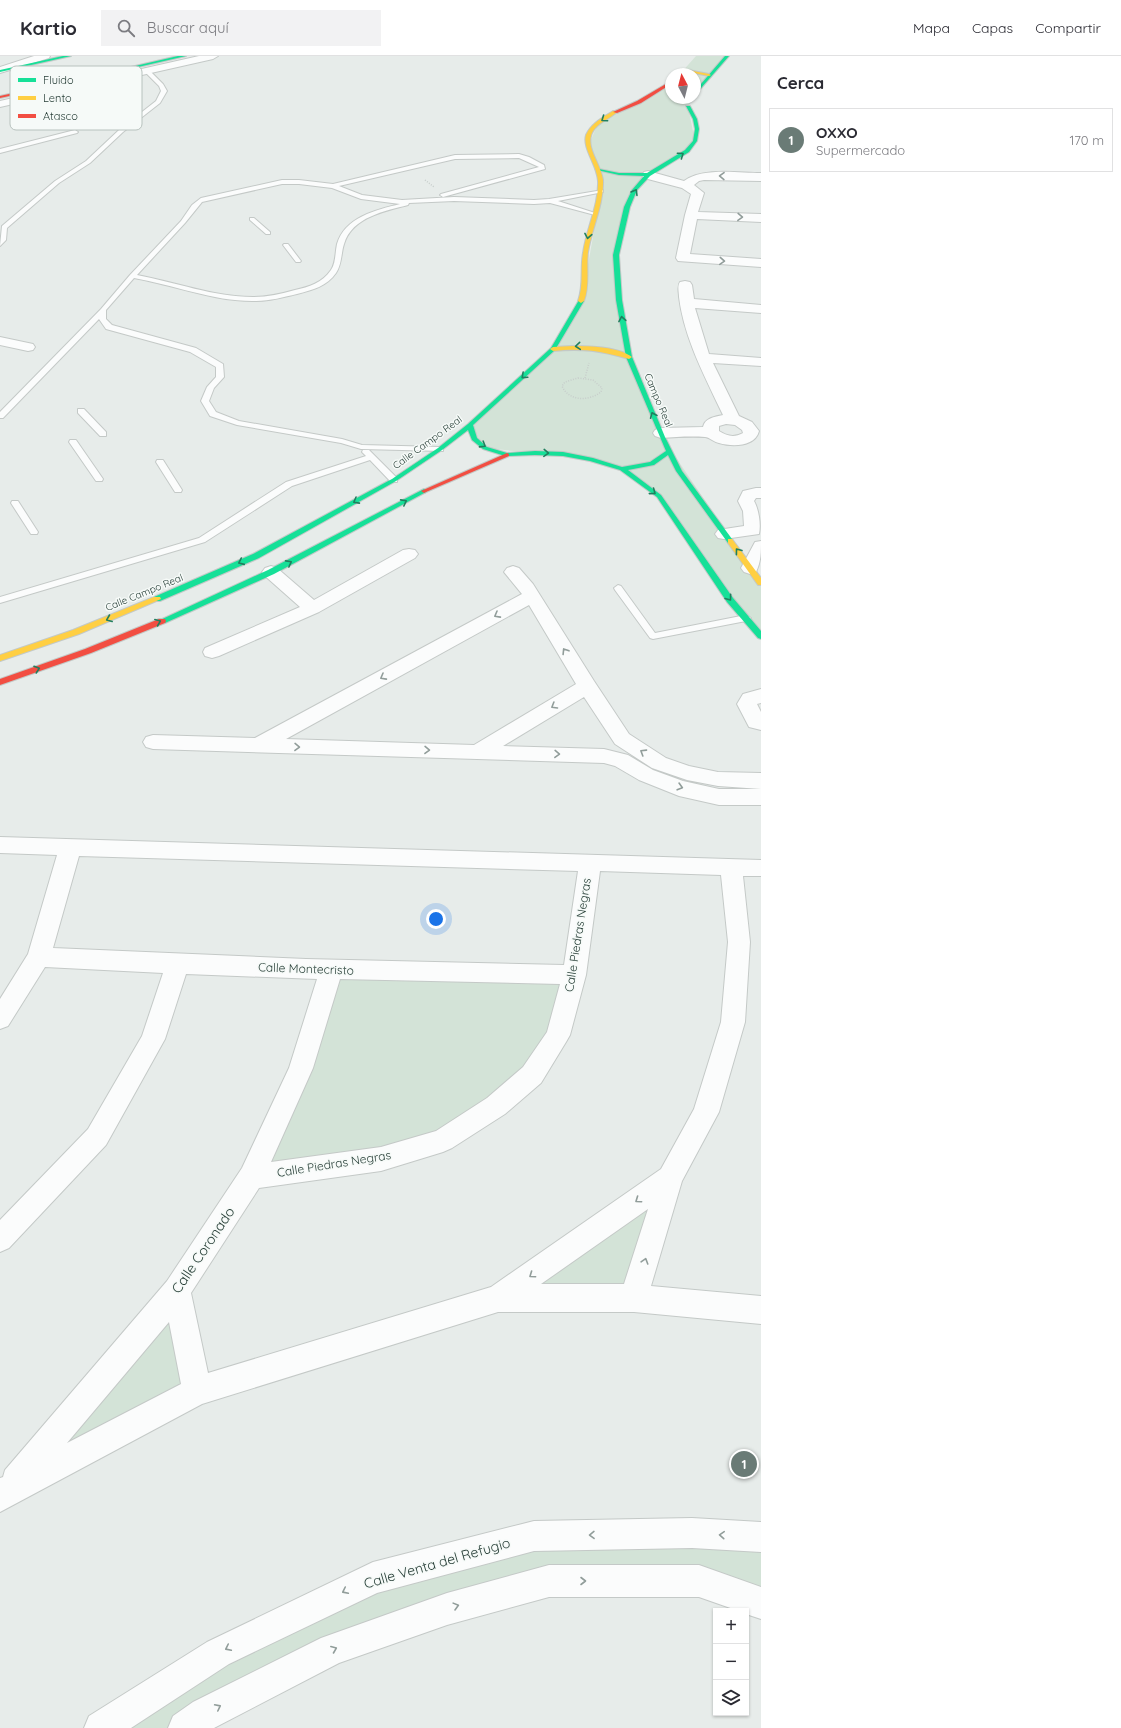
<!DOCTYPE html>
<html lang="es">
<meta charset="utf-8">
<style>
:root{--surface:#fff;--page:#f2f2f3;--text:#2b2b33;--muted:#7c7c81;--line:#e1e1e2;--accent:#6a7b76}
body{margin:0;font-family:Quicksand,sans-serif;background:var(--page);color:var(--text)}
.controls{position:absolute;right:12px;bottom:12px;display:grid;overflow:hidden;border-radius:0px;box-shadow:0 1px 3px #0004}
.controls button{width:36px;height:36px;display:grid;place-items:center;padding:0;border:0;border-bottom:1px solid var(--line);background:var(--surface);color:var(--text);font:20px sans-serif}
.compass{position:absolute;left:665px;top:12px;width:36px;height:36px;border-radius:50%;background:var(--surface);box-shadow:0 1px 3px #0004;rotate:353deg}
.you{position:absolute;left:436px;top:863px;width:14px;height:14px;margin:-10px;border:3px solid #fff;border-radius:50%;background:#1a73e8;box-shadow:0 0 0 6px #1a73e833}
.badge{display:grid;place-items:center;width:26px;height:26px;border-radius:50%;background:var(--accent);color:#fff;font-size:13px;font-weight:700}
.pin{position:absolute;translate:-50% -50%;border:2px solid #fff;box-shadow:0 1px 4px #0006}
.list{margin:0;padding:0;list-style:none}
h2{display:flex;justify-content:space-between;align-items:center;height:52px;margin:0;padding:0 16px;font-size:17px}
h2 small{font-size:13px;font-weight:400;color:var(--muted)}
.list li{display:grid;grid-template-columns:26px 1fr auto;gap:12px;align-items:center;box-sizing:border-box;height:64px;margin:0 8px 8px;padding:0 8px;border:1px solid var(--line);border-radius:0px}
.list b{display:block;font-size:15px;white-space:nowrap}
.list p{margin:0;font-size:13px;white-space:nowrap;color:var(--muted)}
.list em{font-size:13px;font-style:normal;color:var(--muted)}
.icon{flex:none;width:22px;height:22px;fill:none;stroke:currentColor;stroke-width:2;stroke-linecap:round;stroke-linejoin:round}
.map{position:relative;flex:none;width:761px;height:1672px;overflow:hidden}
header{display:flex;align-items:center;gap:24px;box-sizing:border-box;height:56px;padding:0 20px;background:var(--surface);border-bottom:1px solid var(--line)}
header strong{font-size:19px}
nav{display:flex;gap:22px;margin-inline-start:auto;font-size:14px}
.search{width:280px;height:36px;background:var(--page);display:flex;align-items:center;gap:10px;box-sizing:border-box;padding:0 14px;border-radius:0px;color:var(--muted);font-size:15px}
main{display:flex}
aside{flex:1;background:var(--surface)}
.map>svg:first-child{display:block}
</style>
<header>
<strong>Kartio</strong>
<div class="search"><svg class="icon" aria-label="search" viewBox="0 0 24 24"><circle cx="10" cy="10" r="6"/><path d="M15 15l6 6"/></svg>Buscar aquí</div>
<nav><a>Mapa</a><a>Capas</a><a>Compartir</a></nav>
</header>
<main>
<div class="map">
<svg width="761" height="1672" viewBox="0 0 761 1672">
<rect width="100%" height="100%" fill="#e7ecea"/>
<path fill="#d3e3d7" d="M 696,0 L 727,0 L 695,38 L 695,18 L 680,18 Z
M 671,26 L 671,42 L 693,42 L 688,51 L 695,85 L 635,134 L 616,199 L 629,301 L 662,381 L 761,527 L 761,580 L 659,440 L 622,413 L 591,403 L 485,392 L 470,369 L 553,293 L 582,243 L 601,135 L 588,91 L 598,67 Z
M 331,914 L 574,919 L 532,1019 L 443,1084 L 251,1121 Z
M 670,1122 L 634,1242 L 498,1242 Z
M 177,1235 L 197,1335 L 9,1434 Z
M 534,1480 L 761,1481 L 761,1547 L 549,1525 L 447,1553 L 185,1672 L 101,1672 L 373,1522 Z"/>
<g fill="none" stroke-linecap="round" stroke-linejoin="round">
<defs>
<path id="lane" d="M 145,14 L 149,14 L 163,28 L 167,35 L 160,47 L 123,76 L 90,107 L 59,127 L 7,172 L 6,184 L 0,190 L 2,170 L 55,125 L 86,105 L 119,74 L 156,45 L 161,35 L 159,30 L 145,16 Z
M 75,74 L 78,76 L 77,77 L 0,97 L 0,93 Z
M 519,98 L 529,101 L 544,109 L 545,113 L 443,141 L 440,139 L 441,138 L 539,111 L 519,102 L 455,103 L 339,130 L 362,139 L 402,144 L 454,141 L 534,144 L 549,143 L 603,134 L 603,136 L 558,145 L 595,157 L 595,159 L 550,147 L 534,148 L 454,145 L 409,147 L 408,149 C 385,155 352,161 344,188 C 341,197 342,208 336,217 C 327,230 313,234 297,238 C 284,241 270,245 256,245 C 215,246 174,229 134,222 L 106,254 L 106,263 L 112,269 L 196,292 L 223,308 L 224,321 L 214,332 L 209,345 L 216,356 L 239,365 L 342,383 L 362,389 L 440,391 L 443,391 L 443,395 L 361,393 L 341,387 L 237,369 L 210,360 L 201,345 L 207,331 L 216,321 L 216,311 L 190,296 L 106,273 L 99,263 L 3,362 L 0,362 L 0,356 L 101,253 L 130,219 L 181,165 L 192,149 L 201,142 L 282,124 L 299,124 L 333,128 L 455,99 ZM 282,128 L 299,128 L 332,132 L 361,143 L 400,148 C 376,154 345,161 337,188 C 335,197 336,207 331,214 C 322,227 309,231 295,234 C 281,238 267,241 253,241 C 214,241 175,226 137,219 L 185,167 L 202,146 Z
M 250,162 L 254,162 L 270,176 L 270,178 L 266,178 L 250,164 Z
M 284,188 L 288,188 L 301,205 L 300,206 L 296,206 L 283,189 Z
M 78,353 L 84,353 L 106,376 L 106,380 L 100,380 L 78,357 Z
M 70,384 L 76,384 L 103,423 L 102,425 L 96,425 L 69,386 Z
M 363,394 L 369,394 L 397,422 L 397,426 L 391,426 L 370,404 L 292,430 L 205,486 L 0,547 L 0,541 L 199,482 L 286,426 L 366,400 L 362,396 Z
M 157,404 L 163,404 L 182,434 L 181,436 L 175,436 L 156,406 Z
M 12,445 L 18,445 L 38,476 L 37,478 L 31,478 L 11,447 Z
M 618,529 L 621,530 L 655,577 L 746,559 L 751,562 L 746,565 L 653,583 L 650,582 L 615,534 L 614,532 Z"/>
<path id="street" d="M 34,0 L 50,0 L 49,2 L 0,17 L 0,11 Z
M 199,0 L 218,0 L 213,3 L 0,51 L 0,45 Z
M 648,115 L 684,125 C 702,111 739,117 761,117 L 761,125 L 704,124 L 699,125 L 694,129 L 704,137 L 698,156 L 761,158 L 761,166 L 697,163 L 690,198 L 761,203 L 761,211 L 678,205 L 676,202 L 685,159 L 691,138 L 682,132 L 644,122 L 642,119 L 644,116 Z
M 685,225 L 690,226 L 692,229 L 694,243 L 761,249 L 761,257 L 695,252 L 709,298 L 761,302 L 761,310 L 713,307 L 739,360 L 752,366 L 759,375 C 755,391 732,391 719,387 C 714,386 709,381 705,381 C 691,380 675,381 661,382 L 655,380 L 653,377 L 655,374 L 661,372 L 703,371 C 705,362 714,361 723,359 C 705,321 684,282 679,241 C 679,236 677,230 680,226 ZM 726,368 L 735,369 L 742,374 L 743,377 C 734,382 727,380 719,375 L 719,370 Z
M 0,281 L 33,288 L 35,291 L 33,294 L 28,295 L 0,289 Z
M 756,432 L 761,432 L 761,442 L 756,442 L 754,445 C 759,454 761,469 759,478 L 724,483 L 718,482 L 715,478 L 718,474 L 744,470 L 743,455 L 738,445 L 743,435 Z
M 761,485 C 761,496 761,506 756,516 L 750,518 L 744,516 L 741,512 L 755,486 Z
M 409,493 L 415,494 L 418,498 L 415,502 L 319,556 L 219,600 L 212,602 L 205,600 L 203,596 L 205,592 L 300,551 L 265,520 L 262,516 L 265,512 L 271,510 L 277,512 L 314,544 L 403,494 Z
M 513,510 L 519,512 L 533,528 L 594,625 L 629,678 L 666,702 L 689,710 L 718,716 L 761,717 L 761,733 L 718,730 L 687,724 L 652,712 L 615,688 L 584,641 L 503,690 L 604,693 L 628,699 L 653,714 L 683,725 L 719,733 L 761,733 L 761,749 L 719,749 L 679,740 L 639,724 L 615,710 L 604,707 L 153,693 L 146,691 L 143,686 L 146,681 L 153,679 L 255,682 L 522,538 L 504,516 L 507,512 ZM 529,549 L 576,628 L 474,689 L 286,683 Z
M 761,633 L 761,647 L 757,648 L 761,656 L 761,674 L 749,671 L 737,648 L 743,638 Z
M 0,781 L 761,804 L 761,820 L 743,820 L 750,886 L 745,966 L 719,1056 L 682,1125 L 651,1230 L 761,1240 L 761,1268 L 634,1256 L 498,1256 L 202,1348 L 0,1456 L 0,1422 L 3,1421 L 5,1414 L 167,1225 L 242,1112 L 289,1012 L 317,923 L 186,918 L 165,983 L 106,1089 L 9,1192 L 0,1196 L 0,1164 L 88,1073 L 142,980 L 163,917 L 45,911 L 8,970 L 0,973 L 0,943 L 28,898 L 57,799 L 0,797 ZM 79,800 L 578,815 L 564,909 L 306,903 L 53,892 ZM 600,815 L 721,819 L 728,886 L 721,966 L 694,1053 L 661,1113 L 491,1231 L 208,1317 L 191,1237 L 259,1132 L 381,1115 L 443,1096 L 452,1092 L 505,1058 L 541,1027 L 566,986 L 570,979 L 586,919 ZM 340,923 L 560,928 L 547,976 L 523,1011 L 487,1042 L 436,1075 L 381,1091 L 271,1106 L 313,1012 ZM 648,1153 L 624,1228 L 541,1228 ZM 169,1266 L 181,1328 L 67,1387 Z
M 692,1462 L 761,1466 L 761,1496 L 692,1492 L 534,1495 L 377,1537 L 229,1608 L 131,1672 L 84,1672 L 89,1660 L 207,1586 L 373,1506 L 534,1465 Z
M 549,1509 L 699,1509 L 761,1531 L 761,1563 L 746,1558 L 746,1555 L 739,1555 L 699,1541 L 549,1541 L 447,1569 L 339,1607 L 214,1672 L 168,1672 L 173,1660 L 193,1646 L 321,1582 L 447,1537 Z"/>
<path id="fast" d="M 63,0 L 71,0 L 0,16 L 0,14 Z
M 178,0 L 186,0 L 90,22 L 88,21 Z
M 725,0 L 729,0 L 695,39 L 695,35 Z
M 686,50 L 690,50 L 697,63 L 699,73 L 697,85 L 689,96 L 650,120 L 637,134 L 630,151 L 619,199 L 622,244 L 632,301 L 665,381 L 682,415 L 732,483 L 732,487 L 728,487 L 676,415 L 668,399 L 654,409 L 628,414 L 661,439 L 733,542 L 761,575 L 761,583 L 758,582 L 727,546 L 657,441 L 620,414 L 590,405 L 563,400 L 535,399 L 505,400 L 483,393 L 472,384 L 468,374 L 442,394 L 396,425 L 259,502 L 160,545 L 154,545 L 154,541 L 253,498 L 392,423 L 438,392 L 468,368 L 551,292 L 579,244 L 584,245 L 555,294 L 473,369 L 477,382 L 487,391 L 507,397 L 535,395 L 563,396 L 593,402 L 622,411 L 650,406 L 666,395 L 626,301 L 616,244 L 613,199 L 624,151 L 632,134 L 644,120 L 619,119 L 597,114 L 599,113 L 619,117 L 647,117 L 685,94 L 693,85 L 695,73 L 693,63 Z
M 424,433 L 427,435 L 426,436 L 274,518 L 165,567 L 159,567 L 158,565 L 268,514 Z"/>
<path id="slow" d="M 682,13 L 709,18 L 711,19 L 709,20 L 684,15 Z
M 613,55 L 617,56 C 608,64 594,68 591,80 C 587,93 601,109 603,124 C 604,148 592,172 588,196 C 586,212 590,229 584,245 L 581,247 L 578,245 C 584,229 580,213 583,197 C 586,173 599,149 598,125 C 597,109 582,92 586,79 C 591,67 604,61 613,55 Z
M 573,290 C 590,290 619,291 632,301 L 629,303 C 600,295 583,292 553,295 L 550,293 L 553,291 Z
M 728,483 L 732,483 L 761,522 L 761,529 L 758,529 L 728,487 Z
M 154,541 L 160,541 L 161,543 L 79,578 L 0,605 L 0,599 L 73,574 Z"/>
<path id="jam" d="M 90,20 L 92,22 L 0,42 L 0,40 Z
M 671,25 L 671,28 L 641,47 L 617,57 L 613,56 L 637,45 Z
M 507,397 L 509,398 L 509,400 L 426,436 L 424,437 L 421,435 Z
M 159,563 L 165,563 L 166,565 L 165,567 L 91,597 L 0,629 L 0,623 L 85,593 Z"/>
</defs>
<use href="#lane" stroke="#c4c9c7" stroke-width="2"/>
<use href="#street" stroke="#c4c9c7" stroke-width="2"/>
<use href="#fast" stroke="#c3c9c7" stroke-width="2"/>
<use href="#slow" stroke="#c3c9c7" stroke-width="2"/>
<use href="#jam" stroke="#c3c9c7" stroke-width="2"/>
<path stroke="#c7cdcb" stroke-width="1.5" stroke-dasharray="1 1.5" stroke-linecap="butt" d="M 425,124 L 434,131
M 578,322 L 593,324 L 602,332 L 601,336 C 589,345 569,346 562,330 L 565,326 Z
M 585,322 L 589,307"/>
<use href="#lane" fill="#fbfcfc" fill-rule="evenodd"/>
<use href="#street" fill="#fbfcfc" fill-rule="evenodd"/>
<use href="#fast" fill="#16e098" fill-rule="evenodd"/>
<use href="#slow" fill="#ffcf43" fill-rule="evenodd"/>
<use href="#jam" fill="#f24e42" fill-rule="evenodd"/>
</g>
<defs><path id="oneway-chevron" d="M-2-3.5L2.5 0L-2 3.5" fill="none" stroke-width="1.6" stroke-linecap="round" stroke-linejoin="round"/></defs>
<g stroke="#207f5e">
<use href="#oneway-chevron" transform="translate(604 63) rotate(145)"/>
<use href="#oneway-chevron" transform="translate(681 99) rotate(-35)"/>
<use href="#oneway-chevron" transform="translate(635 136) rotate(-59)"/>
<use href="#oneway-chevron" transform="translate(588 180) rotate(100)"/>
<use href="#oneway-chevron" transform="translate(622 263) rotate(-100)"/>
<use href="#oneway-chevron" transform="translate(578 290) rotate(175)"/>
<use href="#oneway-chevron" transform="translate(524 320) rotate(138)"/>
<use href="#oneway-chevron" transform="translate(653 359) rotate(-113)"/>
<use href="#oneway-chevron" transform="translate(483 389) rotate(32)"/>
<use href="#oneway-chevron" transform="translate(546 397) rotate(3)"/>
<use href="#oneway-chevron" transform="translate(653 436) rotate(37)"/>
<use href="#oneway-chevron" transform="translate(356 445) rotate(151)"/>
<use href="#oneway-chevron" transform="translate(404 446) rotate(-28)"/>
<use href="#oneway-chevron" transform="translate(738 495) rotate(-127)"/>
<use href="#oneway-chevron" transform="translate(241 506) rotate(156)"/>
<use href="#oneway-chevron" transform="translate(289 507) rotate(-28)"/>
<use href="#oneway-chevron" transform="translate(729 542) rotate(53)"/>
<use href="#oneway-chevron" transform="translate(109 563) rotate(158)"/>
<use href="#oneway-chevron" transform="translate(158 566) rotate(-22)"/>
<use href="#oneway-chevron" transform="translate(37 613) rotate(-19)"/>
</g>
<g stroke="#919d9a">
<use href="#oneway-chevron" transform="translate(722 120) rotate(-179)"/>
<use href="#oneway-chevron" transform="translate(740 161) rotate(2)"/>
<use href="#oneway-chevron" transform="translate(722 205) rotate(4)"/>
<use href="#oneway-chevron" transform="translate(497 559) rotate(151)"/>
<use href="#oneway-chevron" transform="translate(565 595) rotate(-122)"/>
<use href="#oneway-chevron" transform="translate(383 621) rotate(151)"/>
<use href="#oneway-chevron" transform="translate(554 650) rotate(149)"/>
<use href="#oneway-chevron" transform="translate(297 691) rotate(1)"/>
<use href="#oneway-chevron" transform="translate(427 694) rotate(1)"/>
<use href="#oneway-chevron" transform="translate(643 696) rotate(-148)"/>
<use href="#oneway-chevron" transform="translate(557 698) rotate(2)"/>
<use href="#oneway-chevron" transform="translate(680 731) rotate(16)"/>
<use href="#oneway-chevron" transform="translate(638 1144) rotate(145)"/>
<use href="#oneway-chevron" transform="translate(645 1205) rotate(-73)"/>
<use href="#oneway-chevron" transform="translate(532 1219) rotate(145)"/>
<use href="#oneway-chevron" transform="translate(592 1479) rotate(179)"/>
<use href="#oneway-chevron" transform="translate(722 1479) rotate(-176)"/>
<use href="#oneway-chevron" transform="translate(583 1525)"/>
<use href="#oneway-chevron" transform="translate(345 1535) rotate(154)"/>
<use href="#oneway-chevron" transform="translate(456 1550) rotate(-15)"/>
<use href="#oneway-chevron" transform="translate(228 1592) rotate(154)"/>
<use href="#oneway-chevron" transform="translate(334 1593) rotate(-22)"/>
<use href="#oneway-chevron" transform="translate(218 1651) rotate(-27)"/>
</g>
<g text-anchor="middle" stroke-width="3" stroke-linejoin="round" paint-order="stroke">
<g font-size="10" fill="#273e37" stroke="#f6faf8">
<text transform="translate(659 344) rotate(67)" y="4">Campo Real</text>
<text transform="translate(427 386) rotate(-36)" y="4">Calle Campo Real</text>
<text transform="translate(144 536) rotate(-22)" y="4">Calle Campo Real</text>
</g>
<g font-size="12" fill="#273e37" stroke="#f6faf8">
<text transform="translate(578 879) rotate(-81)" y="4">Calle Piedras Negras</text>
<text transform="translate(306 913) rotate(2)" y="4">Calle Montecristo</text>
<text transform="translate(334 1108) rotate(-9)" y="4">Calle Piedras Negras</text>
</g>
<g font-size="14" fill="#273e37" stroke="#f6faf8">
<text transform="translate(203 1194) rotate(-56)" y="5">Calle Coronado</text>
<text transform="translate(437 1507) rotate(-16)" y="5">Calle Venta del Refugio</text>
</g>
</g>
<rect x="10" y="10" width="132" height="64" rx="6" fill="#f6faf8" stroke="#b8c2be" stroke-width="1"/>
<rect x="18" y="22" width="18" height="4" fill="#16e098"/>
<rect x="18" y="40" width="18" height="4" fill="#ffcf43"/>
<rect x="18" y="58" width="18" height="4" fill="#f24e42"/>
<g font-size="11" fill="#273e37">
<text x="43" y="28">Fluido</text>
<text x="43" y="46">Lento</text>
<text x="43" y="64">Atasco</text>
</g>
</svg>
<div class="controls">
<button>+</button>
<button>−</button>
<button><svg class="icon" aria-label="layers" viewBox="0 0 24 24"><path d="M12 4l9 5-9 5-9-5zM3 14l9 5 9-5"/></svg></button>
</div>
<svg class="compass" viewBox="-18 -18 36 36"><path d="M0-13l5 13h-10z" fill="#e53935"/><path d="M0 13l5-13h-10z" fill="#7c7c81"/></svg>
<div class="you"></div>
<div class="pin badge" style="left:744px;top:1408px">1</div>
</div>
<aside>
<h2>Cerca<small></small></h2>
<ul class="list">
<li><span class="badge">1</span><div><b>OXXO</b><p>Supermercado</p></div><em>170 m</em></li>
</ul>
</aside>
</main>
